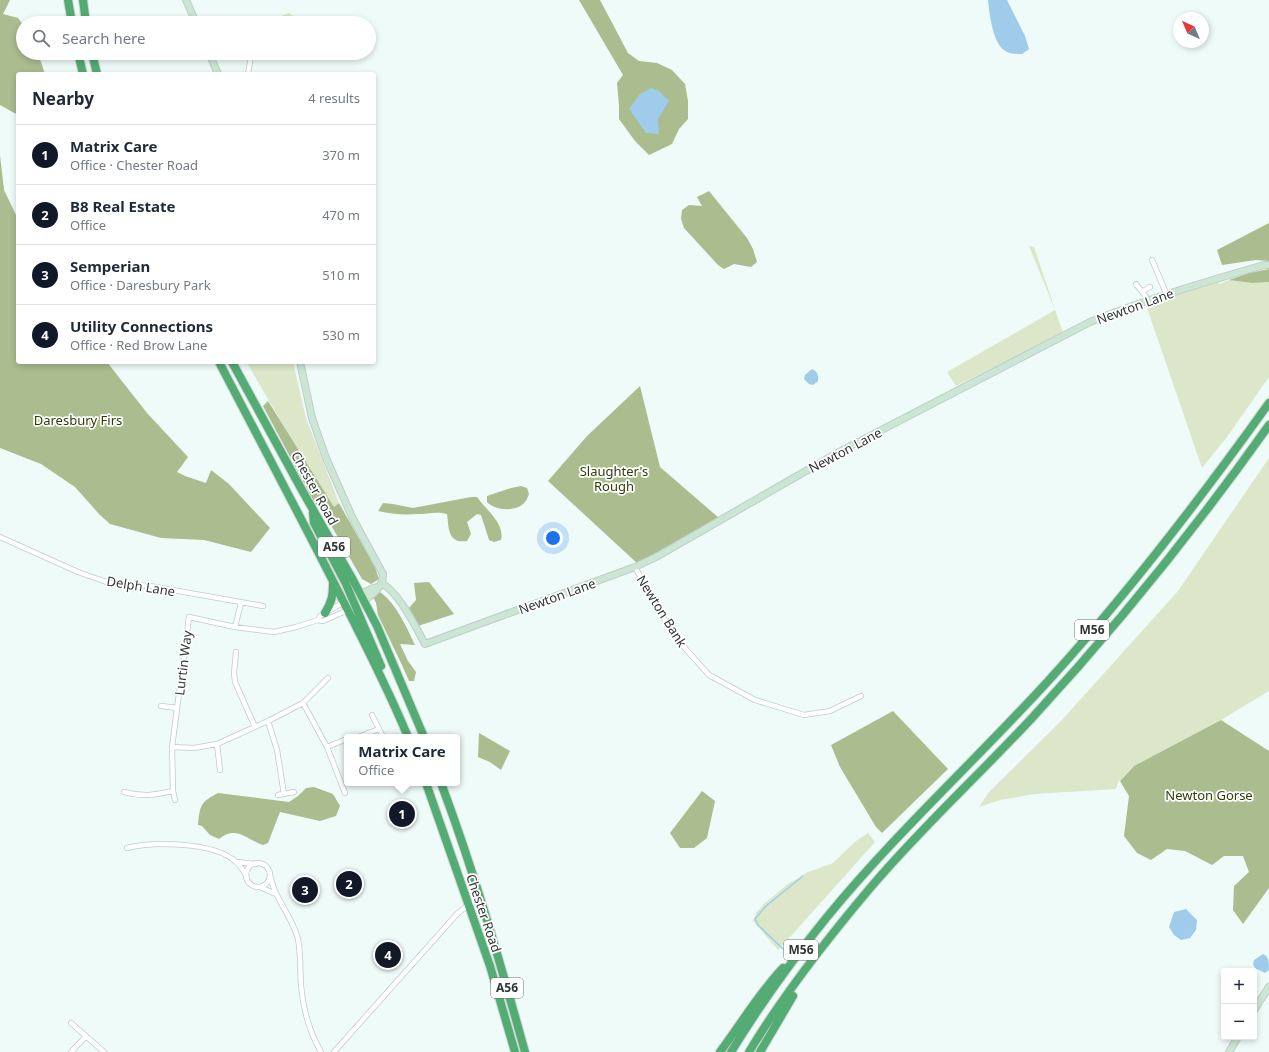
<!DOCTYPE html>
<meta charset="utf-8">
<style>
:root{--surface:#fff;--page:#f6f6f7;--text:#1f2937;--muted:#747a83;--line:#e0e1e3;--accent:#111827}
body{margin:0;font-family:"Noto Sans",sans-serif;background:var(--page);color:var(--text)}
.controls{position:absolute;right:12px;bottom:12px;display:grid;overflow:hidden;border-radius:4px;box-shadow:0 2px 6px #0003}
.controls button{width:36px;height:36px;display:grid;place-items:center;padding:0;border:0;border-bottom:1px solid var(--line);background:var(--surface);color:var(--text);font:20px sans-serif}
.compass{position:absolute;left:1173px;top:12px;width:36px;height:36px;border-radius:50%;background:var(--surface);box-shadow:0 2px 6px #0003;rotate:316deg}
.you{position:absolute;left:553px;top:538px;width:14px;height:14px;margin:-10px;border:3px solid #fff;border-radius:50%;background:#1a73e8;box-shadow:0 0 0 6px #1a73e833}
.badge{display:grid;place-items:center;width:26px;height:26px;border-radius:50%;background:var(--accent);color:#fff;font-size:13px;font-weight:700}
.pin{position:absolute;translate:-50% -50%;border:2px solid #fff;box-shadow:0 1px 4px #0006}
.popup{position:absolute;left:344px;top:734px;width:116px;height:52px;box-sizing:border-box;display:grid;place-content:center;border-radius:4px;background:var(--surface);filter:drop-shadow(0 1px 3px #0005);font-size:13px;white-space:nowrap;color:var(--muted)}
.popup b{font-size:15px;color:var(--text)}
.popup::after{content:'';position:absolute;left:50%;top:100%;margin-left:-8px;border:8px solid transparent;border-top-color:var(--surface)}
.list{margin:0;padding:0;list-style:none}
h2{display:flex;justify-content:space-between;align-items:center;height:52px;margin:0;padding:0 16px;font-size:17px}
h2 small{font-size:13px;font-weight:400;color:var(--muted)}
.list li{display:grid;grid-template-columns:26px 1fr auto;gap:12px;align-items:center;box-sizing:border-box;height:60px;padding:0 16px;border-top:1px solid var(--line)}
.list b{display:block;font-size:15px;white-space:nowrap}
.list p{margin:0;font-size:13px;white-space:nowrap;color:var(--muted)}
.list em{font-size:13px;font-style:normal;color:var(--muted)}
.icon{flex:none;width:22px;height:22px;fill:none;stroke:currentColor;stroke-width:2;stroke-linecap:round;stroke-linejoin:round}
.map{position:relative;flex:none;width:1269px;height:1052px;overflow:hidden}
.search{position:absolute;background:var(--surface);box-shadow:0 2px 6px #0003;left:16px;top:16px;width:360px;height:44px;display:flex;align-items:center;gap:10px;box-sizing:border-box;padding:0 14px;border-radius:22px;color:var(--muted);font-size:15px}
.panel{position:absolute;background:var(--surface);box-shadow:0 2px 6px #0003;left:16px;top:72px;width:360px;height:292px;border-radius:4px}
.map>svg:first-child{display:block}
</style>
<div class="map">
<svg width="1269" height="1052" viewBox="0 0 1269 1052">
<rect width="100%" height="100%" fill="#eefbf9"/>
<path fill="#dce7ca" d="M 289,13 L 302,23 L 270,23 L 269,21 Z
M 1029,246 L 1034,247 L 1063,333 L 956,386 L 947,372 L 1055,310 Z
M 1229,280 L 1252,283 L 1269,282 L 1269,377 L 1227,437 L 1202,468 L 1147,308 L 1179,292 L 1217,282 L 1220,284 Z
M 250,362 L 293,362 L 306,418 L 339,503 L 334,508 L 291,439 L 247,363 Z
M 1269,458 L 1269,691 L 1221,720 L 1134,766 L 1118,782 L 1116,789 L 1035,794 L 1000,800 L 979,807 L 989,792 L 1061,721 L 1178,591 Z
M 868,833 L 875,842 L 791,936 L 778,950 L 753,921 L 756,913 L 765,903 L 788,884 L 808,872 L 833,863 L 856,841 Z"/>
<path fill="#abbc8f" d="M 0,0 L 10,0 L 3,14 L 18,18 L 23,25 L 23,53 L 38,53 L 45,74 L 18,74 L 18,115 L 0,105 Z
M 579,0 L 600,0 L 628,53 L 639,61 L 657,63 L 672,70 L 685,84 L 688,101 L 688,119 L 679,129 L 672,144 L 649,155 L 635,141 L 619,119 L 619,106 L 617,83 L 623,75 Z
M 0,155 L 4,190 L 18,219 L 18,362 L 107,362 L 147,413 L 188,457 L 177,472 L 185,476 L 206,483 L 211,470 L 229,484 L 270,528 L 251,552 L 204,540 L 161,538 L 110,524 L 99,514 L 75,487 L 41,464 L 0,448 Z
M 709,191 L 747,238 L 753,249 L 757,262 L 751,267 L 734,264 L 724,269 L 718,265 L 684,228 L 681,219 L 682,210 L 689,205 L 702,206 L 697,197 Z
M 1269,223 L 1269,261 L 1256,260 L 1222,265 L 1217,250 Z
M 1269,269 L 1269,282 L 1252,283 L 1229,280 L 1249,273 Z
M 640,386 L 660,467 L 719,518 L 638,564 L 548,481 L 587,436 Z
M 268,401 L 334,507 L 339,503 L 375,567 L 379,579 L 371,584 L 362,579 L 332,527 L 313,500 L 263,406 Z
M 521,486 L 527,488 L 529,494 C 528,496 527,500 525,502 C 517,512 495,511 487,502 L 487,496 L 511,488 Z
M 471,497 L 477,497 C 486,510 505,523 501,540 L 494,542 L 489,540 L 481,515 L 477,514 L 467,522 L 471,534 L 467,541 C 447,544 449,527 447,514 C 437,511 427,514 417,514 C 404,515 391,514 378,511 L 383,503 L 393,504 L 413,508 Z
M 429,582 L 454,614 L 418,626 L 409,608 L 416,600 L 414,583 Z
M 380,592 C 396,603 407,628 415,645 L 400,644 L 408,661 L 416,672 L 414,681 L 409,681 L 402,665 L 378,615 L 376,603 L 373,597 Z
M 893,711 L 948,769 L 882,833 L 876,827 L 840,767 L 831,745 Z
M 1221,720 L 1269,751 L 1269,888 L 1243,924 L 1233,910 L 1234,886 L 1249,872 L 1243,856 L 1224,856 L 1212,865 L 1185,851 L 1167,849 L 1151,860 L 1137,853 L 1124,836 L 1129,796 L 1120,781 L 1134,766 Z
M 479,733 L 510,751 L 501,770 L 490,762 L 478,757 Z
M 314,787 L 333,794 L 340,806 L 336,816 L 320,821 L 280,812 L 268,843 L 263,845 C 246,839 236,825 219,839 L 210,835 L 202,826 L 198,825 C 200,806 200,802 218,793 L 289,802 L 298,796 L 306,788 Z
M 702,791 L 715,801 L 707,838 L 694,848 L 680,848 L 670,833 Z"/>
<path fill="#a0ccec" d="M 988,0 L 1007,0 L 1025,36 L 1029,49 L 1022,54 C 1015,54 1009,54 1004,50 C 993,43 989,12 988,0 Z
M 651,88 L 659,91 L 669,101 L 658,119 L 659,134 L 646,133 L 629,109 L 640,94 Z
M 812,369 C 817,371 819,375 818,381 L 813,385 L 809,384 L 804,379 L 805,375 Z
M 1186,909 L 1197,920 L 1196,930 L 1190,938 L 1181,940 L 1174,935 L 1169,927 L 1174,912 Z
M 1263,954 C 1269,956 1269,963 1269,970 L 1265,973 L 1255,968 L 1253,964 L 1254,960 Z"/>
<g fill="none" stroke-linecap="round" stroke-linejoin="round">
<path stroke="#a0ccec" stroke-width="1.5" d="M 783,949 L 758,925 L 755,919 L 766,906 L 803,876"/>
<defs>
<path id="street" d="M 248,74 L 251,56
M 1152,260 L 1166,293
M 1136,284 C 1140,290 1144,293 1148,300
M 1143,291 L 1150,287
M 0,537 L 78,572 L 109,583 L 150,586 L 263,606
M 635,567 L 652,598 L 675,637 L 709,675 L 755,700 L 804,715 L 830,711 L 861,696
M 318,620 L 320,616 L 344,602
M 235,627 L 241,603
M 236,652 L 234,673 L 235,682 L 255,727
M 303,703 L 327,747 L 345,793
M 161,706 L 177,708
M 372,715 L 383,737
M 268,721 L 277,750 L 284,794
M 358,737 L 379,729
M 217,744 L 220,770
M 172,747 L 194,748 L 217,744 L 268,721 L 303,703 L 328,678
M 327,747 L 347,739
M 124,792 C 143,797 154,795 173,791
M 278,795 L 294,792
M 175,800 L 173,791 L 172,747 L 189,617 L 235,627 L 274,632 L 296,627 L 318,620 L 323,621 L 348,610
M 127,848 C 154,841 215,842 236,862 C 241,866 244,872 247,877
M 237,862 L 256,864
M246 875a12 12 0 1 1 24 0a12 12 0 1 1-24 0Z
M 270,875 C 272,881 273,889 277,895 C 284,910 294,923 298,939 C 301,955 300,970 301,985 C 303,1009 309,1031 321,1052
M 260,887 L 276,894
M 71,1023 L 104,1052
M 71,1052 L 86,1036
M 334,1052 L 457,914 L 469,904 L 480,900"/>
<path id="secondary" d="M 186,0 L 196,23
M 209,53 L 218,74
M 300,362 L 312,418 L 326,458 L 353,519 L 383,574 C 384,592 361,602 348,610
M 381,583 C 399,592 415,626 425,644 L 635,567 L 656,557 L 839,452 L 1090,322 C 1147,299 1205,282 1264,265 L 1269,265
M 349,600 L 373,588 L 378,587
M 1254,1010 L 1269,987
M 1229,1052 L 1238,1037"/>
<path id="highway" d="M 68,0 L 72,23
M 83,0 L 86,23
M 78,53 L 83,74
M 92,53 L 97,74
M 219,362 C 258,437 298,512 336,587 C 361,636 387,686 408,737
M 232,362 L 303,492 L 353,580 L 377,626 L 424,737
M 313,513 L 314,523 L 346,584 L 381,666
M 325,613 C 332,602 333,595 333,582
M 426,783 L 490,966 L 515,1052
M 441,783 C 474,871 500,962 525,1052
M 720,1052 C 741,1024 759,993 783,968
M 731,1052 C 760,1005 792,960 827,917 C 896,833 977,759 1050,679 C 1129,592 1201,498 1269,403
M 749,1052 C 784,994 827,939 871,887 C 921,828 979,775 1032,718 C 1117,626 1196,528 1269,425
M 760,1052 L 793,996"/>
</defs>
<use href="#street" stroke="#bfccc9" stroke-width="6"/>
<use href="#secondary" stroke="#bfccc9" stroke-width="8"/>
<use href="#highway" stroke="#d6d7d7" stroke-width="10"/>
<use href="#street" stroke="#fff" stroke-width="4.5"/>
<use href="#secondary" stroke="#cbe6d5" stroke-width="6"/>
<use href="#highway" stroke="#52ac73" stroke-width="8"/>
</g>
<g text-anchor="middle" stroke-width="3.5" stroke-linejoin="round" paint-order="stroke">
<g fill="#fff" stroke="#6e7272" stroke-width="1">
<rect x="318" y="537" width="32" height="20" rx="3"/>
<rect x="1075" y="620" width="34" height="20" rx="3"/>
<rect x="784" y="940" width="34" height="20" rx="3"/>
<rect x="491" y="978" width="32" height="20" rx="3"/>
</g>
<g font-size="12" font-weight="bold" fill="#303635">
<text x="334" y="551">A56</text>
<text x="1092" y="634">M56</text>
<text x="801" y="954">M56</text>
<text x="507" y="992">A56</text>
</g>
<g font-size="13" fill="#303635" stroke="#fff">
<text transform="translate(1135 306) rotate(-20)" y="5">Newton Lane</text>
<text transform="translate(845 450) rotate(-28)" y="5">Newton Lane</text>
<text transform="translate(315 488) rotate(61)" y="5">Chester Road</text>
<text transform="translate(141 586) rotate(9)" y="5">Delph Lane</text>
<text transform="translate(557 596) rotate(-20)" y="5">Newton Lane</text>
<text transform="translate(662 611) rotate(58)" y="5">Newton Bank</text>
<text transform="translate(183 663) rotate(-83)" y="5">Lurtin Way</text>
<text transform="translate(484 913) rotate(71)" y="5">Chester Road</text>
</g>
<g font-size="13" fill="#2e3d08" stroke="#fff">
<text x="78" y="425">Daresbury Firs</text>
<text x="614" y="476">Slaughter's<tspan x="614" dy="15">Rough</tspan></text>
<text x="1209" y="800">Newton Gorse</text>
</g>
</g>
</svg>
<div class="controls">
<button>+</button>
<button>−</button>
</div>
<svg class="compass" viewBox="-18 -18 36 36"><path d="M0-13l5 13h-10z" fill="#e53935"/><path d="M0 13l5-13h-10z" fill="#747a83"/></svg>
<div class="you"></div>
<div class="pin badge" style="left:402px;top:814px">1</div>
<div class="popup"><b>Matrix Care</b>Office</div>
<div class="pin badge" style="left:349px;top:884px">2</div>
<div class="pin badge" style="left:305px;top:890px">3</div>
<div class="pin badge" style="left:388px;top:955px">4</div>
<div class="search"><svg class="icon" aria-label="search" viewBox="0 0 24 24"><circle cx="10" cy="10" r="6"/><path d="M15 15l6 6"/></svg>Search here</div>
<section class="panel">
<h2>Nearby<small>4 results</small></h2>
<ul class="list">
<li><span class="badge">1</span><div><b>Matrix Care</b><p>Office · Chester Road</p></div><em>370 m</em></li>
<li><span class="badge">2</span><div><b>B8 Real Estate</b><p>Office</p></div><em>470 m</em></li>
<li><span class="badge">3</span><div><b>Semperian</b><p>Office · Daresbury Park</p></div><em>510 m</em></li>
<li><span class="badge">4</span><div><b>Utility Connections</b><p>Office · Red Brow Lane</p></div><em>530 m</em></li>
</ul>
</section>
</div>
